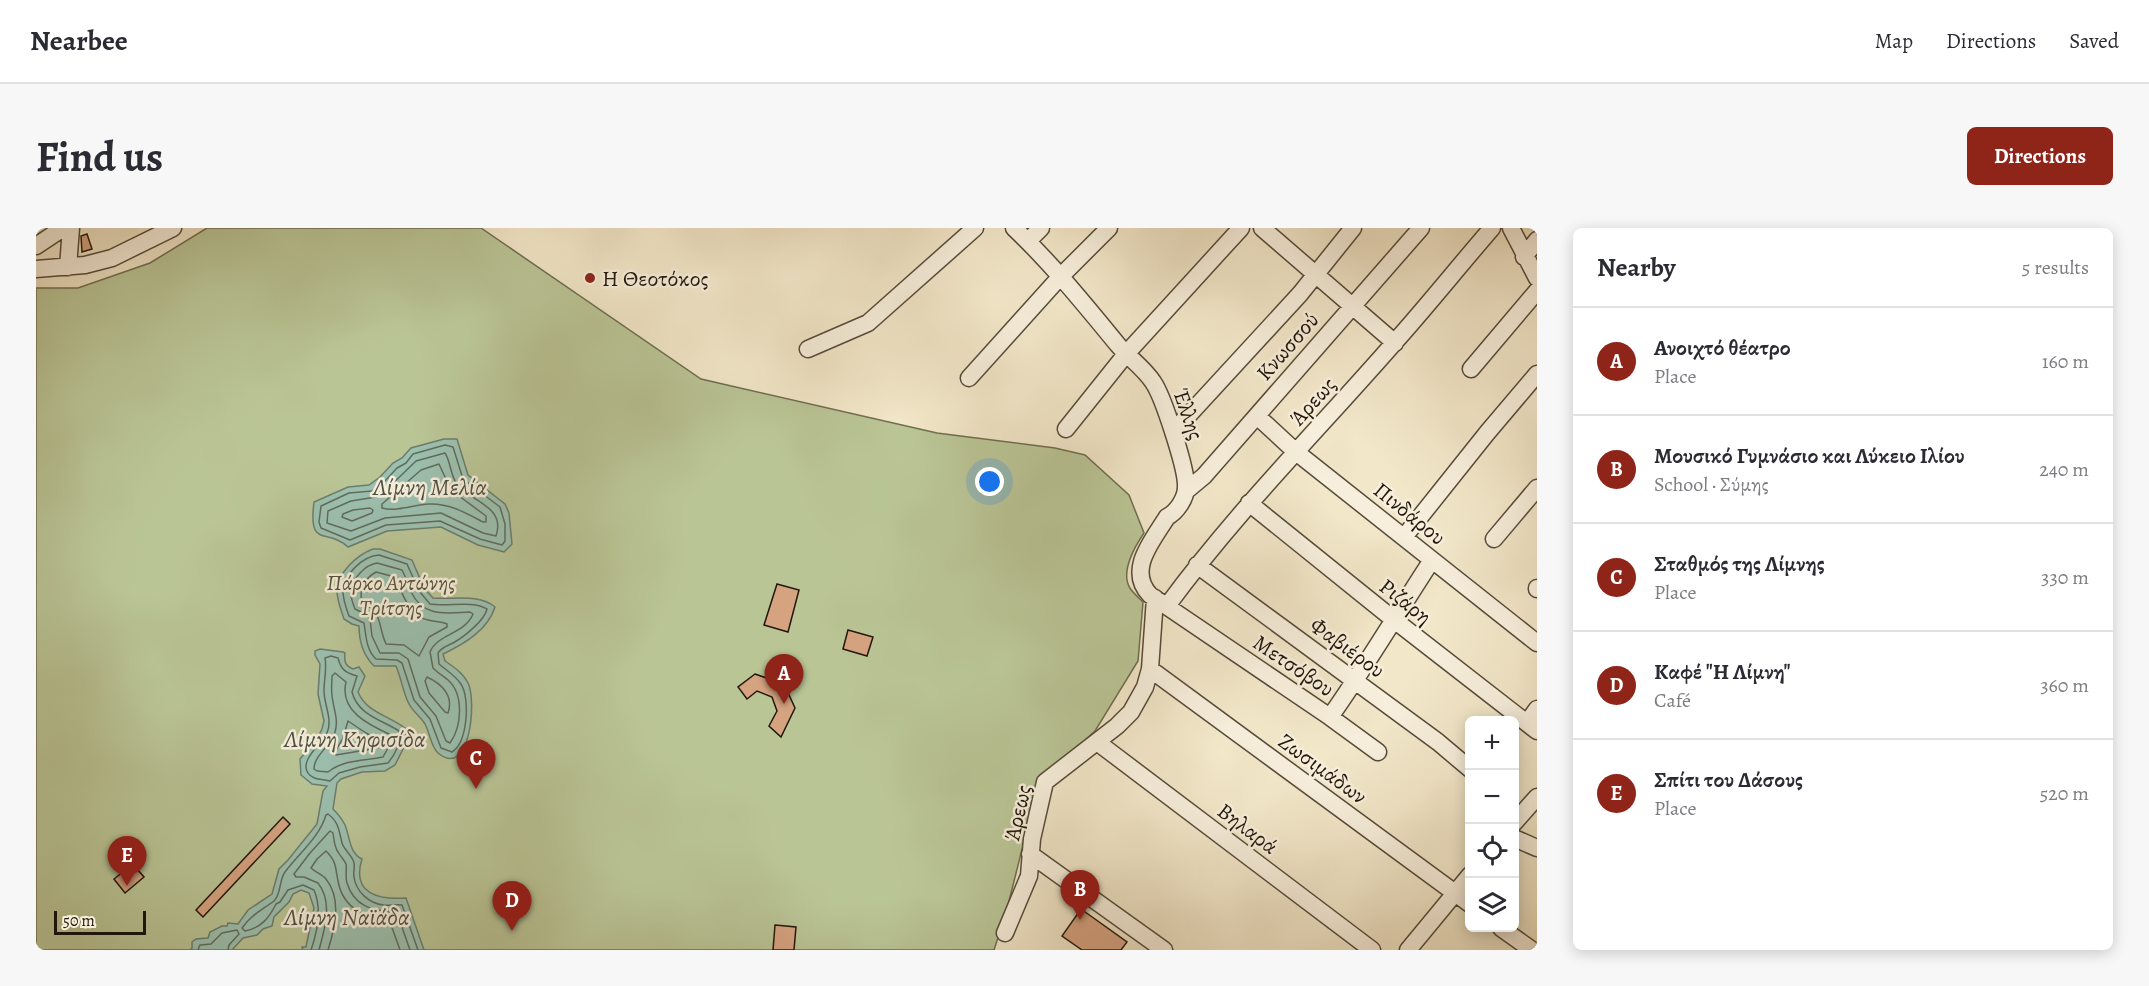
<!DOCTYPE html>
<meta charset="utf-8">
<style>
:root{--surface:#fff;--page:#f7f7f7;--text:#2b2b33;--muted:#7c7c81;--line:#e1e1e2;--accent:#8f2418}
body{margin:0;font-family:Alegreya,serif;background:var(--page);color:var(--text)}
.controls{position:absolute;right:18px;bottom:18px;display:grid;overflow:hidden;border-radius:9px;box-shadow:0 3px 15px #0003}
.controls button{width:54px;height:54px;display:grid;place-items:center;padding:0;border:0;border-bottom:2px solid var(--line);background:var(--surface);color:var(--text);font:30px sans-serif}
.scale{position:absolute;left:18px;bottom:15px;width:92px;box-sizing:border-box;padding-left:6px;border:3px solid #22170b;border-top:0;font-size:16px;line-height:21px;white-space:nowrap;color:#22170b;-webkit-text-stroke:4px #f7efdc;paint-order:stroke}
.you{position:absolute;left:954px;top:254px;width:21px;height:21px;margin:-15px;border:4px solid #fff;border-radius:50%;background:#1a73e8;box-shadow:0 0 0 9px #1a73e833}
.badge{display:grid;place-items:center;width:39px;height:39px;border-radius:50%;background:var(--accent);color:#fff;font-size:20px;font-weight:700}
.pin{position:absolute;translate:-50% -50px;filter:drop-shadow(0 2px 3px #0008)}
.pin::after{content:'';position:absolute;top:32px;width:21px;height:18px;background:inherit;clip-path:polygon(0 0,100% 0,50% 100%)}
.list{margin:0;padding:0;list-style:none}
h2{display:flex;justify-content:space-between;align-items:center;height:78px;margin:0;padding:0 24px;font-size:26px}
h2 small{font-size:20px;font-weight:400;color:var(--muted)}
.list li{display:grid;grid-template-columns:39px 1fr auto;gap:18px;align-items:center;box-sizing:border-box;height:108px;padding:0 24px;border-top:2px solid var(--line)}
.list b{display:block;font-size:22px;white-space:nowrap}
.list p{margin:0;font-size:20px;white-space:nowrap;color:var(--muted)}
.list em{font-size:20px;font-style:normal;color:var(--muted)}
.icon{flex:none;width:33px;height:33px;fill:none;stroke:currentColor;stroke-width:2;stroke-linecap:round;stroke-linejoin:round}
.map{position:relative;flex:none;width:1501px;height:722px;overflow:hidden;border-radius:9px}
header{display:flex;align-items:center;gap:36px;box-sizing:border-box;height:84px;padding:0 30px;background:var(--surface);border-bottom:2px solid var(--line)}
header strong{font-size:28px}
nav{display:flex;gap:33px;margin-inline-start:auto;font-size:21px}
.intro{display:flex;align-items:center;justify-content:space-between;box-sizing:border-box;height:144px;padding:0 36px}
h1{margin:0;font-size:42px}
.button{padding:15px 27px;border-radius:9px;background:var(--accent);color:#fff;font-size:21px;font-weight:700}
main{display:flex;gap:36px;padding:0 36px}
aside{flex:1;background:var(--surface);border-radius:9px;box-shadow:0 3px 15px #0003}
.map>svg:first-child{display:block}
</style>
<header>
<strong>Nearbee</strong>
<nav><a>Map</a><a>Directions</a><a>Saved</a></nav>
</header>
<div class="intro"><h1>Find us</h1><a class="button">Directions</a></div>
<main>
<div class="map">
<svg width="1501" height="722" viewBox="0 0 1501 722">
<rect width="100%" height="100%" fill="#f2e7c9"/>
<filter id="stains"><feTurbulence type="fractalNoise" baseFrequency=".00333" numOctaves="4"/><feColorMatrix values="0 0 0 0 .2 0 0 0 0 .09 0 0 0 0 .02 0 0 0 .5 -.17"/></filter>
<radialGradient id="worn" r=".72"><stop offset=".6" stop-color="#630" stop-opacity="0"/><stop offset="1" stop-color="#630" stop-opacity=".3"/></radialGradient>
<path fill="#bac596" stroke="#6e6e50" stroke-width="1.5" d="M 171,0 L 445,0 L 665,151 L 901,205 L 1019,220 L 1049,227 L 1093,267 L 1108,305 C 1099,318 1084,344 1094,360 C 1097,365 1103,370 1107,374 L 1102,433 L 1059,503 L 1003,554 L 971,681 L 958,722 L 0,722 L 0,60 L 42,60 L 114,35 Z"/>
<path fill="#9cc1b0" stroke="#6b7d6e" stroke-width="1.5" d="M 408,211 L 421,211 L 432,247 L 469,276 L 473,285 L 476,316 L 468,324 L 442,317 L 405,299 L 351,303 L 312,319 C 291,299 272,322 278,274 L 312,259 L 333,257 L 344,249 L 357,235 L 366,230 L 375,220 Z
M 337,321 L 344,321 L 376,332 L 388,360 L 397,370 C 416,372 443,365 459,379 C 452,402 428,416 407,426 L 409,433 C 418,439 427,445 432,455 C 441,473 434,552 402,525 C 395,519 394,505 389,496 C 384,488 376,483 372,474 C 367,463 365,450 360,438 L 338,438 C 327,427 323,413 323,398 L 316,396 L 308,391 C 305,382 301,372 301,363 C 301,345 321,327 337,321 Z
M 284,421 L 307,424 L 309,425 C 308,433 309,438 317,441 L 323,439 L 329,448 L 322,464 C 331,485 352,487 369,500 L 370,515 L 359,537 L 349,543 L 326,544 L 305,551 L 301,555 L 297,581 C 302,586 306,591 309,597 C 314,609 313,625 326,631 C 315,666 343,672 370,670 L 388,722 L 267,722 L 266,719 L 270,719 L 278,680 L 273,665 L 265,662 L 257,666 L 253,674 L 238,689 L 236,698 L 227,701 L 221,707 L 207,710 L 196,722 L 154,722 L 156,720 L 156,714 L 160,711 L 172,710 L 174,704 L 186,698 L 191,698 L 192,695 L 202,696 L 212,682 L 236,666 L 243,641 L 252,632 L 281,596 L 287,563 L 291,558 L 276,556 L 265,547 L 264,531 L 282,509 L 286,501 L 288,493 L 282,466 L 284,436 L 279,427 L 279,423 Z"/>
<g fill="none" stroke-linecap="round" stroke-linejoin="round">
<path stroke="#5f6c5e" stroke-width="1.5" d="M 409,217 L 417,219 L 427,251 L 464,279 L 469,296 L 469,313 L 466,317 L 444,311 L 404,293 L 350,297 L 314,312 L 285,300 L 283,294 L 285,278 L 313,265 L 336,263 L 349,253 L 361,240 L 370,235 L 377,226 Z
M 409,225 C 415,234 414,247 421,256 C 435,274 470,278 460,308 L 447,305 L 405,285 L 349,290 L 315,303 L 291,295 L 292,283 L 315,273 L 340,269 L 348,264 L 380,233 Z
M 403,236 L 415,262 L 450,288 L 450,294 L 447,294 C 430,285 413,275 393,276 C 377,277 361,284 346,280 L 346,276 L 385,242 Z
M 334,280 L 337,282 L 336,285 L 316,293 L 306,289 L 307,286 L 317,282 Z
M 343,327 L 371,336 L 383,363 L 394,376 C 412,379 436,372 451,381 C 449,392 428,409 417,415 C 411,418 406,419 402,425 L 403,436 C 411,443 419,447 425,456 C 434,470 432,514 416,524 L 405,520 L 394,491 L 378,472 L 366,435 L 361,432 L 340,431 C 330,422 330,407 328,395 L 313,388 C 310,380 307,371 307,363 C 307,347 327,328 343,327 Z
M 341,335 L 366,342 C 370,349 372,357 375,364 C 388,390 410,385 434,384 L 437,386 C 429,406 401,406 394,424 L 397,440 C 402,445 407,448 412,452 C 428,466 426,498 414,515 L 410,513 L 400,488 L 384,469 L 372,431 L 363,425 L 344,425 L 336,408 L 334,391 L 329,386 L 319,381 C 317,376 314,368 315,362 C 317,350 329,337 341,335 Z
M 340,344 L 359,349 C 366,365 373,388 392,392 C 398,394 405,393 411,396 L 411,399 L 393,409 L 383,428 L 368,417 L 350,416 C 341,396 348,386 326,374 C 323,361 328,351 340,344 Z
M 295,428 L 302,430 C 305,442 310,445 321,448 L 316,464 C 322,487 344,491 363,503 C 366,513 359,527 352,535 L 324,539 L 303,545 L 294,553 C 287,551 276,552 272,545 C 263,532 286,516 291,505 C 297,491 288,477 288,463 C 288,452 291,440 289,430 Z
M 299,445 L 310,454 C 303,483 333,497 355,507 L 357,511 L 347,529 C 328,533 309,531 292,544 L 281,543 L 278,541 C 278,527 296,517 299,504 C 303,491 297,480 296,467 C 295,460 296,454 296,448 Z
M 391,449 C 406,456 418,468 412,485 L 409,484 L 393,465 L 389,453 Z
M 312,493 L 330,505 L 344,512 L 342,520 L 300,527 L 299,524 L 307,510 Z
M 162,722 L 164,717 L 175,716 L 186,705 L 201,702 L 203,706 L 193,717 L 192,722
M 275,722 C 282,702 286,681 278,662 L 267,657 L 252,662 L 244,674 L 240,676 C 233,690 225,700 209,703 L 206,700 C 215,687 226,682 238,673 C 245,667 243,652 249,644 C 263,625 283,610 290,587 L 292,586 C 303,594 303,603 306,615 C 308,622 317,628 318,635 C 319,639 317,645 318,649 C 320,664 333,675 347,677 C 353,678 360,676 366,677 L 382,722
M 283,722 C 289,700 297,674 282,655 L 268,649 L 260,649 L 258,646 L 274,625 L 294,603 L 297,605 C 298,611 298,618 302,624 C 304,628 308,631 310,636 C 311,642 309,649 311,655 C 319,681 339,682 361,685 L 374,722
M 292,722 C 299,700 306,671 290,651 C 286,646 279,644 275,640 L 281,631 L 290,623 C 301,634 299,639 302,653 C 307,681 330,690 354,694 L 364,722"/>
</g>
<path fill="#d6a381" stroke="#22170b" stroke-width="1.5" d="M 51,6 L 56,21 L 46,24 L 45,8 Z
M 741,356 L 763,362 L 752,404 L 728,397 Z
M 812,402 L 837,409 L 831,428 L 807,421 Z
M 719,446 L 748,456 L 759,480 L 745,509 L 733,498 L 741,483 L 736,469 L 721,463 L 711,471 L 702,459 Z
M 247,589 L 254,596 L 167,689 L 160,682 Z
M 101,641 L 108,649 L 89,665 L 78,651 L 88,643 L 92,648 Z
M 1045,681 L 1091,714 L 1085,722 L 1046,722 L 1026,708 Z
M 739,697 L 760,699 L 758,722 L 737,722 Z"/>
<g fill="none" stroke-linecap="round" stroke-linejoin="round">
<defs>
<path id="minor" d="M 978,0 C 1016,36 1049,77 1082,117 C 1093,130 1108,140 1117,154 C 1127,168 1151,242 1150,259 C 1150,270 1141,284 1131,289 C 1117,312 1090,342 1114,367 L 1294,489 C 1330,438 1362,384 1396,332
M 1226,0 L 1359,115
M 1475,0 L 1501,50
M 992,13 L 1005,0
M 0,18 L 27,0
M 1488,29 L 1501,12
M 32,39 L 35,0
M 0,41 L 49,37 L 76,30 L 137,0
M 772,121 L 832,95 L 939,0
M 1435,141 L 1501,63
M 933,150 L 1024,49 L 1073,0
M 1221,188 L 1260,224 L 1501,415
M 1030,201 L 1090,126 L 1205,0
M 1137,204 L 1264,66 L 1317,0
M 1150,263 L 1168,248 L 1385,0
M 1213,275 L 1357,391 L 1501,503
M 1368,309 L 1451,205 L 1501,146
M 1458,311 L 1501,260
M 1161,337 L 1402,514 L 1434,541
M 1501,361 L 1501,360
M 1131,378 C 1200,284 1282,202 1358,115 C 1392,77 1423,38 1456,0
M 1114,441 L 1434,676
M 1294,489 L 1342,524
M 1491,495 L 1501,481
M 1061,514 L 1336,722
M 1478,595 L 1501,569
M 1478,610 L 1501,620
M 994,626 L 1128,722
M 1465,700 L 1496,722
M 969,705 L 993,648 L 996,611 L 1009,554 L 1081,498 L 1095,484 L 1109,459 L 1114,441 L 1119,370
M 1372,722 L 1434,647"/>
</defs>
<use href="#minor" stroke="#564b3a" stroke-width="19"/>
<use href="#minor" stroke="#f7efdc" stroke-width="16"/>
</g>
<circle fill="#8f2418" stroke="#f7efdc" stroke-width="2" cx="554" cy="50" r="6"/>
<g text-anchor="middle" stroke-width="5" stroke-linejoin="round" paint-order="stroke">
<g font-size="22" fill="#22170b" stroke="#f7efdc" text-anchor="start">
<text x="566" y="58">Η Θεοτόκος</text>
</g>
<g font-size="22" fill="#22170b" stroke="#f7efdc">
<text transform="translate(1251 118) rotate(-49)" y="8">Κνωσσού</text>
<text transform="translate(1276 173) rotate(-48)" y="8">Άρεως</text>
<text transform="translate(1153 186) rotate(71)" y="8">Έλλης</text>
<text transform="translate(1374 285) rotate(39)" y="8">Πινδάρου</text>
<text transform="translate(1370 373) rotate(38)" y="8">Ριζάρη</text>
<text transform="translate(1312 419) rotate(36)" y="8">Φαβιέρου</text>
<text transform="translate(1258 437) rotate(34)" y="8">Μετσόβου</text>
<text transform="translate(1287 540) rotate(36)" y="8">Ζωσιμάδων</text>
<text transform="translate(981 585) rotate(-77)" y="8">Άρεως</text>
<text transform="translate(1212 600) rotate(37)" y="8">Βηλαρά</text>
</g>
<g font-size="22" font-style="italic" fill="#57543c" stroke="#f7efdc">
<text x="355" y="362">Πάρκο Αντώνης<tspan x="355" dy="25">Τρίτσης</tspan></text>
</g>
<g font-size="24" font-style="italic" fill="#4d5245" stroke="#f7efdc">
<text x="394" y="267">Λίμνη Μελία</text>
<text x="319" y="519">Λίμνη Κηφισίδα</text>
<text x="311" y="697">Λίμνη Ναϊάδα</text>
</g>
</g>
<rect width="100%" height="100%" filter="url(#stains)"/>
<rect width="100%" height="100%" fill="url(#worn)"/>
</svg>
<div class="controls">
<button>+</button>
<button>−</button>
<button><svg class="icon" aria-label="locate" viewBox="0 0 24 24"><circle cx="12" cy="12" r="6"/><path d="M12 2v4M12 18v4M2 12h4M18 12h4"/></svg></button>
<button><svg class="icon" aria-label="layers" viewBox="0 0 24 24"><path d="M12 4l9 5-9 5-9-5zM3 14l9 5 9-5"/></svg></button>
</div>
<div class="scale">50 m</div>
<div class="you"></div>
<div class="pin badge" style="left:748px;top:476px">A</div>
<div class="pin badge" style="left:1044px;top:692px">B</div>
<div class="pin badge" style="left:440px;top:561px">C</div>
<div class="pin badge" style="left:476px;top:703px">D</div>
<div class="pin badge" style="left:91px;top:658px">E</div>
</div>
<aside>
<h2>Nearby<small>5 results</small></h2>
<ul class="list">
<li><span class="badge">A</span><div><b>Ανοιχτό θέατρο</b><p>Place</p></div><em>160 m</em></li>
<li><span class="badge">B</span><div><b>Μουσικό Γυμνάσιο και Λύκειο Ιλίου</b><p>School · Σύμης</p></div><em>240 m</em></li>
<li><span class="badge">C</span><div><b>Σταθμός της Λίμνης</b><p>Place</p></div><em>330 m</em></li>
<li><span class="badge">D</span><div><b>Καφέ &quot;Η Λίμνη&quot;</b><p>Café</p></div><em>360 m</em></li>
<li><span class="badge">E</span><div><b>Σπίτι του Δάσους</b><p>Place</p></div><em>520 m</em></li>
</ul>
</aside>
</main>
